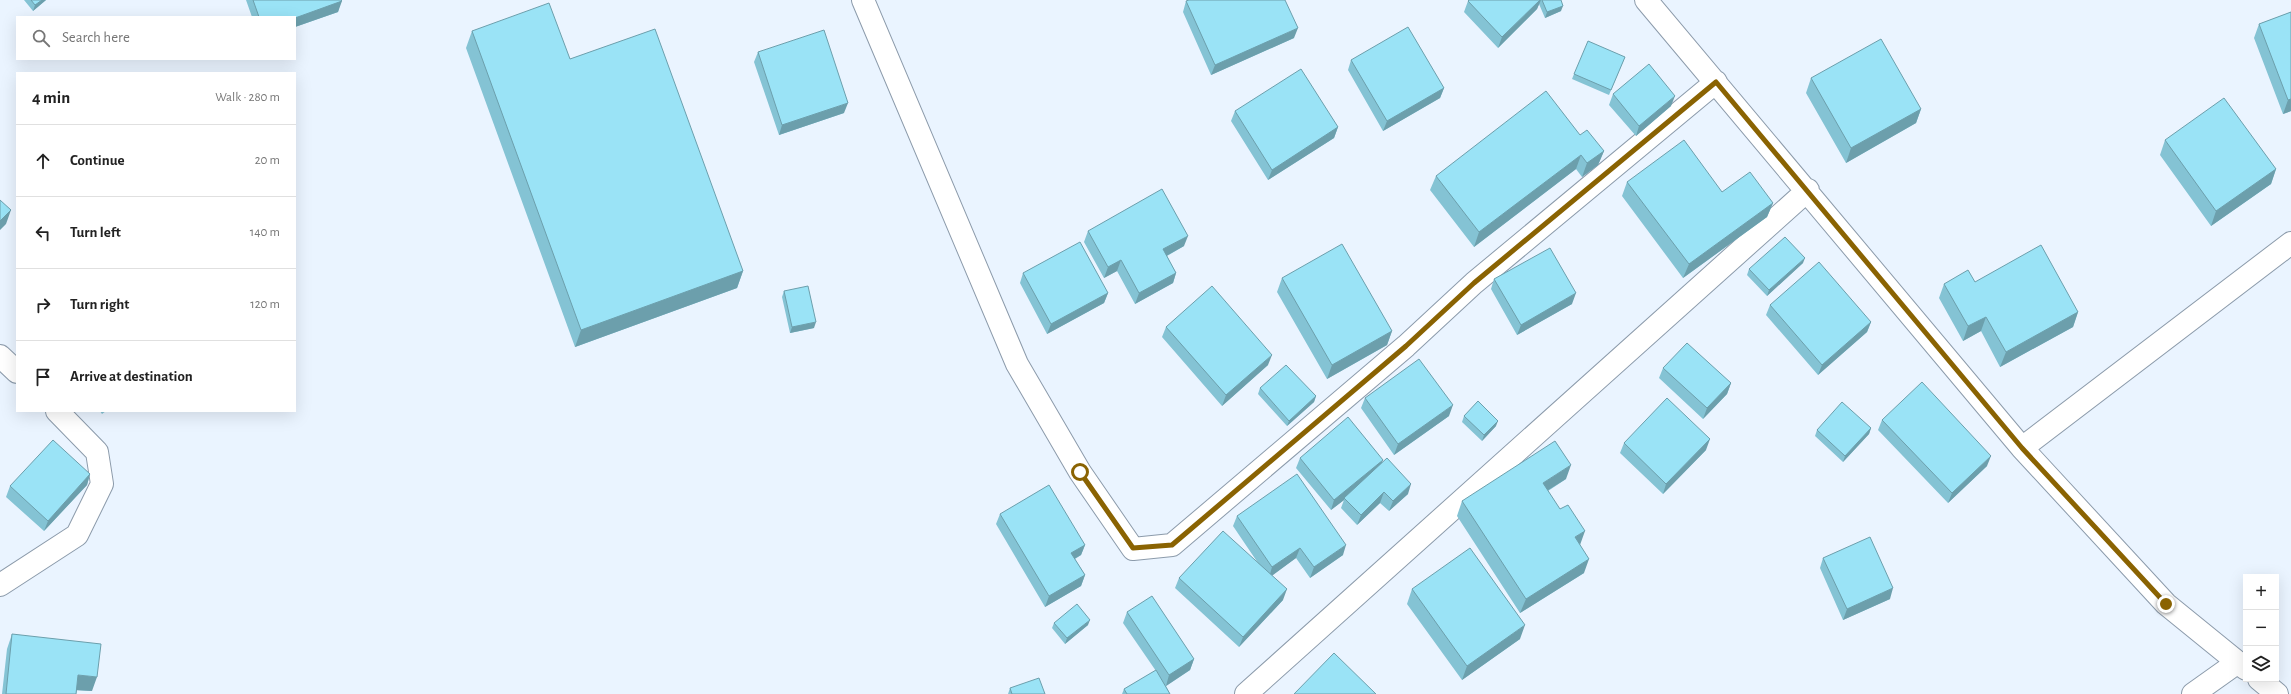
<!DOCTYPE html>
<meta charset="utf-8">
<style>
:root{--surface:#fff;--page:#f2f2f2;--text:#222;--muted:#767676;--line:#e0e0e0}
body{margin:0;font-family:"Alegreya Sans",sans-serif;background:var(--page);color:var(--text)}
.controls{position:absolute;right:12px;bottom:12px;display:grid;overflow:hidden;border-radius:0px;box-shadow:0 4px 16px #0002}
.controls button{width:36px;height:36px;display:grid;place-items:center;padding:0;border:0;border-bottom:1px solid var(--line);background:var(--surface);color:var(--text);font:20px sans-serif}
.stop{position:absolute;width:12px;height:12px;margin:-9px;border:3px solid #8a6302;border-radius:50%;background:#fff}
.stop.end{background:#8a6302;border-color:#fff;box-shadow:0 1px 4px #0008}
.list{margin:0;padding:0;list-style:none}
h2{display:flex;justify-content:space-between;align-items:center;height:52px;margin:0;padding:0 16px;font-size:17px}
h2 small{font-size:13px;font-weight:400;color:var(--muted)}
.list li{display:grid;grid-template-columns:26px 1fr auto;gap:12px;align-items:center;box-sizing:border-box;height:72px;padding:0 16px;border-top:1px solid var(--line)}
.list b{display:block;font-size:15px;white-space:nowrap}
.list em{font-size:13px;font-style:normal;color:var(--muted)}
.icon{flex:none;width:22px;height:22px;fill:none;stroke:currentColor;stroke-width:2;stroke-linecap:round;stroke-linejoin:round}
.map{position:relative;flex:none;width:2291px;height:694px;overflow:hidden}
.search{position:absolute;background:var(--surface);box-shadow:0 4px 16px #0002;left:16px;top:16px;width:280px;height:44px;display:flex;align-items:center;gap:10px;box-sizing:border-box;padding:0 14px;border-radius:0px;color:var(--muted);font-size:15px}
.panel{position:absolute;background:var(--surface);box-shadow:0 4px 16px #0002;left:16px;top:72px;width:280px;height:340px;border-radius:0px}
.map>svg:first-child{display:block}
</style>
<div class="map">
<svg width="2291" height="694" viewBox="0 0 2291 694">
<rect width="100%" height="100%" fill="#eaf4ff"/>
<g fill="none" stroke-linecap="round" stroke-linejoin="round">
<defs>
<path id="street" d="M 863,0 L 1017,364 L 1080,472 L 1133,549 L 1172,545 L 1406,346 L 1474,283 L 1716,82
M 1646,0 L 2022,448 L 2166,604 L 2246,669
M 0,356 L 17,372
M 2022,448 L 2291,243
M 0,585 L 77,535 L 102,484 L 97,452 L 57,411
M 2259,679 L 2277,694
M 1246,694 L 1808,190
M 2193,694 L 2238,662"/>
</defs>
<use href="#street" stroke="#8c9bab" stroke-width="24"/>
<use href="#street" stroke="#fff" stroke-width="22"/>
</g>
<path fill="#84c3d4" d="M 24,0 L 46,0 L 33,11 Z
M 246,0 L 341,0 L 338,12 L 295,27 L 295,17 L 252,17 Z
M 1469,0 L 1561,0 L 1561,11 L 1545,18 L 1539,4 L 1537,9 L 1498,48 L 1464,12 L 1468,1 Z
M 1186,1 L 1294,38 L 1211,75 L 1183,12 Z
M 2291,12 L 2291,111 L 2283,114 L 2254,38 L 2259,24 Z
M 472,31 L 570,59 L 743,271 L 737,288 L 575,347 L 466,48 Z
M 758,52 L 844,113 L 779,135 L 754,62 Z
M 1625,57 L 1609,95 L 1572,79 L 1574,74 Z
M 1351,60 L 1444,88 L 1440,98 L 1383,131 L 1348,70 Z
M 1811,78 L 1921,109 L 1916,123 L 1846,163 L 1806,93 Z
M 1613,94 L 1671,106 L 1636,136 L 1609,105 Z
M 1235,111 L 1338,127 L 1334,138 L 1268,180 L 1231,121 Z
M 1580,135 L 1604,151 L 1598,165 L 1582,177 L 1576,169 L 1474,247 L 1430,190 L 1436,176 Z
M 2165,140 L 2276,169 L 2271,184 L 2211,226 L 2160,155 Z
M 1627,182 L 1722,192 L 1773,203 L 1767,217 L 1683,278 L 1622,196 Z
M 1088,231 L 1184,246 L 1167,256 L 1176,273 L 1173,283 L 1135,304 L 1117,271 L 1104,278 L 1084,242 Z
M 1803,263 L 1767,296 L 1747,275 L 1749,269 Z
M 1023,273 L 1108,293 L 1104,303 L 1047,334 L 1020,283 Z
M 1282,278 L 1392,331 L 1387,345 L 1327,379 L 1277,292 Z
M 1494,279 L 1572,304 L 1517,335 L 1491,289 Z
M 1975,282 L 2078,312 L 2073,327 L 2000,367 L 1981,331 L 1963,341 L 1939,298 L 1944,284 Z
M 784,291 L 814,328 L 790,333 L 782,297 Z
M 1770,305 L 1871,322 L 1867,332 L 1818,375 L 1766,315 Z
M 1166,327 L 1268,365 L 1222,406 L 1162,337 Z
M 1663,368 L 1731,383 L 1727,394 L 1703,419 L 1659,378 Z
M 1260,388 L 1316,396 L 1314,402 L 1287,426 L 1258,394 Z
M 1365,398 L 1449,416 L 1394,455 L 1361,408 Z
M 100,411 L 106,411 L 102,414 Z
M 1464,416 L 1496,426 L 1482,441 L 1462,422 Z
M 1882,420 L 1987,466 L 1948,503 L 1878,430 Z
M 1871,428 L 1869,434 L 1843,462 L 1815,436 L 1817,430 Z
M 1624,443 L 1706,450 L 1663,494 L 1620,453 Z
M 1300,458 L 1382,462 L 1408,494 L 1389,511 L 1380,503 L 1357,525 L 1341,508 L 1344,500 L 1331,510 L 1296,468 Z
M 90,474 L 87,485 L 44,531 L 6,497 L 10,486 Z
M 1566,479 L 1548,491 L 1580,545 L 1584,573 L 1520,613 L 1457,516 L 1462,501 Z
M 1000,514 L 1085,545 L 1081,555 L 1075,559 L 1085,575 L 1081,586 L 1045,607 L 996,524 Z
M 1237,516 L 1343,555 L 1310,578 L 1296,558 L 1272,575 L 1283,600 L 1239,647 L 1175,588 L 1179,578 L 1258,563 L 1233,526 Z
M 1823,558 L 1890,599 L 1843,620 L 1820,568 Z
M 1412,589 L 1520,639 L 1462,680 L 1407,604 Z
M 1127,612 L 1194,659 L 1190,670 L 1166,686 L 1170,694 L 1122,694 L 1124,689 L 1156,671 L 1123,623 Z
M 1054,623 L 1088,625 L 1065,644 L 1052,628 Z
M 12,634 L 92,691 L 77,690 L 76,694 L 2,694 L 7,649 Z
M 1010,688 L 1045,694 L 1008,694 Z"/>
<path fill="#6c9fac" d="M 42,0 L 46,0 L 33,11 L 35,5 Z
M 1540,0 L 1541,0 L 1537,9 L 1498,48 L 1502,37 Z
M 342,1 L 338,12 L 295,27 L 295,18 Z
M 1563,6 L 1561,11 L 1545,18 L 1547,12 Z
M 1298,28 L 1294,38 L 1211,75 L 1215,65 Z
M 1444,88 L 1440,98 L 1383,131 L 1387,121 Z
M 1675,96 L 1671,106 L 1636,136 L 1639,126 Z
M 2291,99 L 2291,111 L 2283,114 L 2288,100 Z
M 848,103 L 844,113 L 779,135 L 782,125 Z
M 1921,109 L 1916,123 L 1846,163 L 1851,148 Z
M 1338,127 L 1334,138 L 1268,180 L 1272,170 Z
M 1604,151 L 1598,165 L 1582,177 L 1587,163 Z
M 1581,155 L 1576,169 L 1474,247 L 1479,232 Z
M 2276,169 L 2271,184 L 2211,226 L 2216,211 Z
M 1773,203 L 1767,217 L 1683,278 L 1689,264 Z
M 11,210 L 6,224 L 0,230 L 0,221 Z
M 1188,236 L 1184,246 L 1159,260 L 1163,249 Z
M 1805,258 L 1803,263 L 1767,296 L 1769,290 Z
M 1121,260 L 1117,271 L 1104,278 L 1108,267 Z
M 743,271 L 737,288 L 575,347 L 581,330 Z
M 1176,273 L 1173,283 L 1135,304 L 1139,293 Z
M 1108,293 L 1104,303 L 1047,334 L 1051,324 Z
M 1576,293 L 1572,304 L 1517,335 L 1521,325 Z
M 2078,312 L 2073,327 L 2000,367 L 2006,352 Z
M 1986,317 L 1981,331 L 1963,341 L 1968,326 Z
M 816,322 L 814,328 L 790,333 L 792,327 Z
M 1871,322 L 1867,332 L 1818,375 L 1822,365 Z
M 1392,331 L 1387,345 L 1327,379 L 1332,365 Z
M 1272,355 L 1268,365 L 1222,406 L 1226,395 Z
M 1731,383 L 1727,394 L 1703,419 L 1707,408 Z
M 1316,396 L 1314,402 L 1287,426 L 1289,421 Z
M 1453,405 L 1449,416 L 1394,455 L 1398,444 Z
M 1498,421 L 1496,426 L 1482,441 L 1484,435 Z
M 1871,428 L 1869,434 L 1843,462 L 1845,456 Z
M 1710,439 L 1706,450 L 1663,494 L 1666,484 Z
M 1991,456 L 1987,466 L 1948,503 L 1952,493 Z
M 1383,460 L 1379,471 L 1344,498 L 1344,500 L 1331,510 L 1334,500 Z
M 1571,465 L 1566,479 L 1537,497 L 1543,483 Z
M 90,474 L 87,485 L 44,531 L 48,521 Z
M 1411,484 L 1408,494 L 1389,511 L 1393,501 Z
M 1384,492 L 1380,503 L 1357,525 L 1361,515 Z
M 1585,531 L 1580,545 L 1570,552 L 1575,537 Z
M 1085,545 L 1081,555 L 1067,563 L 1071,553 Z
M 1346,545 L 1343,555 L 1310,578 L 1314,567 Z
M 1300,548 L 1296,558 L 1269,578 L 1272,567 Z
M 1589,559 L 1584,573 L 1520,613 L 1526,599 Z
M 1085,575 L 1081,586 L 1045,607 L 1049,596 Z
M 1893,588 L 1890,599 L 1843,620 L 1847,609 Z
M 1287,589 L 1283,600 L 1239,647 L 1243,637 Z
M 1090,620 L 1088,625 L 1065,644 L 1067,638 Z
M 1525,625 L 1520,639 L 1462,680 L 1467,666 Z
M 1194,659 L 1190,670 L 1166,686 L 1169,675 Z
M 78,675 L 97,677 L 92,691 L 73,690 Z"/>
<path fill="#9ae3f6" stroke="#6c9fac" d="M 31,0 L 42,0 L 35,5 Z
M 253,0 L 341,0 L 342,1 L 295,18 L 295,17 L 259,17 Z
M 1189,0 L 1285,0 L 1298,28 L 1215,65 L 1186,1 Z
M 1469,0 L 1540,0 L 1502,37 L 1468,1 Z
M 1542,0 L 1561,0 L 1563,6 L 1547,12 Z
M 549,3 L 570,59 L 655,29 L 743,271 L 581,330 L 472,31 Z
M 2291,12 L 2291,99 L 2288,100 L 2259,24 Z
M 1408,27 L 1444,88 L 1387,121 L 1351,60 Z
M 824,30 L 848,103 L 782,125 L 758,52 Z
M 1881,39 L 1921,109 L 1851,148 L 1811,78 Z
M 1588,41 L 1625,57 L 1611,90 L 1574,74 Z
M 1649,64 L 1675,96 L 1639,126 L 1613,94 Z
M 1301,69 L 1338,127 L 1272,170 L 1235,111 Z
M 1546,91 L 1580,135 L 1587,130 L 1604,151 L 1587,163 L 1581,155 L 1479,232 L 1436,176 Z
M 2224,98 L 2276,169 L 2216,211 L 2165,140 Z
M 1684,140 L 1722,192 L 1750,172 L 1773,203 L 1689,264 L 1627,182 Z
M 1162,189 L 1188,236 L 1163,249 L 1176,273 L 1139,293 L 1121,260 L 1108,267 L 1088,231 Z
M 0,200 L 11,210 L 0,221 Z
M 1785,237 L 1805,258 L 1769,290 L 1749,269 Z
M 1080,242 L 1108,293 L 1051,324 L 1023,273 Z
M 1342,244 L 1392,331 L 1332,365 L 1282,278 Z
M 2041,245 L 2078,312 L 2006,352 L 1986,317 L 1968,326 L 1944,284 L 1968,270 L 1975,282 Z
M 1550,248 L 1576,293 L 1521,325 L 1494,279 Z
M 1819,262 L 1871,322 L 1822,365 L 1770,305 Z
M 808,286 L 816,322 L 792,327 L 784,291 Z
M 1212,286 L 1272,355 L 1226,395 L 1166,327 Z
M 1687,343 L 1731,383 L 1707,408 L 1663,368 Z
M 1419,359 L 1453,405 L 1398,444 L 1365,398 Z
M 1286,365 L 1316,396 L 1289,421 L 1260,388 Z
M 1922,382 L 1991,456 L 1952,493 L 1882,420 Z
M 1667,398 L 1710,439 L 1666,484 L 1624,443 Z
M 1478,401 L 1498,421 L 1484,435 L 1464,416 Z
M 1842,402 L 1871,428 L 1845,456 L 1817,430 Z
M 1348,417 L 1383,460 L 1334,500 L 1300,458 Z
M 53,440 L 90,474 L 48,521 L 10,486 Z
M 1555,441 L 1571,465 L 1543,483 L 1560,509 L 1568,505 L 1585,531 L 1575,537 L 1589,559 L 1526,599 L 1462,501 Z
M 1387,458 L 1411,484 L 1393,501 L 1384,492 L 1361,515 L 1344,498 Z
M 1297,474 L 1346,545 L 1314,567 L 1300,548 L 1272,567 L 1237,516 Z
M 1049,485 L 1085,545 L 1071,553 L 1085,575 L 1049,596 L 1000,514 Z
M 1223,531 L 1287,589 L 1243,637 L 1179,578 Z
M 1870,537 L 1893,588 L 1847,609 L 1823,558 Z
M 1470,548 L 1525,625 L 1467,666 L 1412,589 Z
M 1152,596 L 1194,659 L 1169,675 L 1127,612 Z
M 1077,604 L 1090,620 L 1067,638 L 1054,623 Z
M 12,634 L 101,644 L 97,677 L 78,675 L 76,694 L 6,694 Z
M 1334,653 L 1376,694 L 1294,694 Z
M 1156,670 L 1170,694 L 1127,694 L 1124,689 Z
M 1039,678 L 1045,694 L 1012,694 L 1010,688 Z"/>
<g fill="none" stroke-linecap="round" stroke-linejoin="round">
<path stroke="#8a6302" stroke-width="5" d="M 1080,472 L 1133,548 L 1172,545 L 1406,346 L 1474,283 L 1716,82 L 2022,448 L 2166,604"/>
</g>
</svg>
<div class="controls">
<button>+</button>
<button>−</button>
<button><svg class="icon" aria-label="layers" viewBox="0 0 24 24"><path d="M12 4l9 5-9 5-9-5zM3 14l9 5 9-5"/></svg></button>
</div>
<div class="stop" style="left:1080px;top:472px"></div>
<div class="stop end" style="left:2166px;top:604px"></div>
<div class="search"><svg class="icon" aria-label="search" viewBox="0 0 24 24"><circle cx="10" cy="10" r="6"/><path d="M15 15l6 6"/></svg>Search here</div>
<section class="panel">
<h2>4 min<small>Walk · 280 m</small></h2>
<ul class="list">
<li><svg class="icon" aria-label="ahead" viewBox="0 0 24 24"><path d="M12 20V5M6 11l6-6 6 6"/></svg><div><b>Continue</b></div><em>20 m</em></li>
<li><svg class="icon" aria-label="left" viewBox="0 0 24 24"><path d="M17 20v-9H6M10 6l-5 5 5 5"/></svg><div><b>Turn left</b></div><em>140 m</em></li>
<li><svg class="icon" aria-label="right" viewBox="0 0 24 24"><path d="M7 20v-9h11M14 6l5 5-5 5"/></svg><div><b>Turn right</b></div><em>120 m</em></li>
<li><svg class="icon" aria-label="arrive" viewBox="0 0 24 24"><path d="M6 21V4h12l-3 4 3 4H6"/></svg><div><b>Arrive at destination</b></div></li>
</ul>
</section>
</div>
